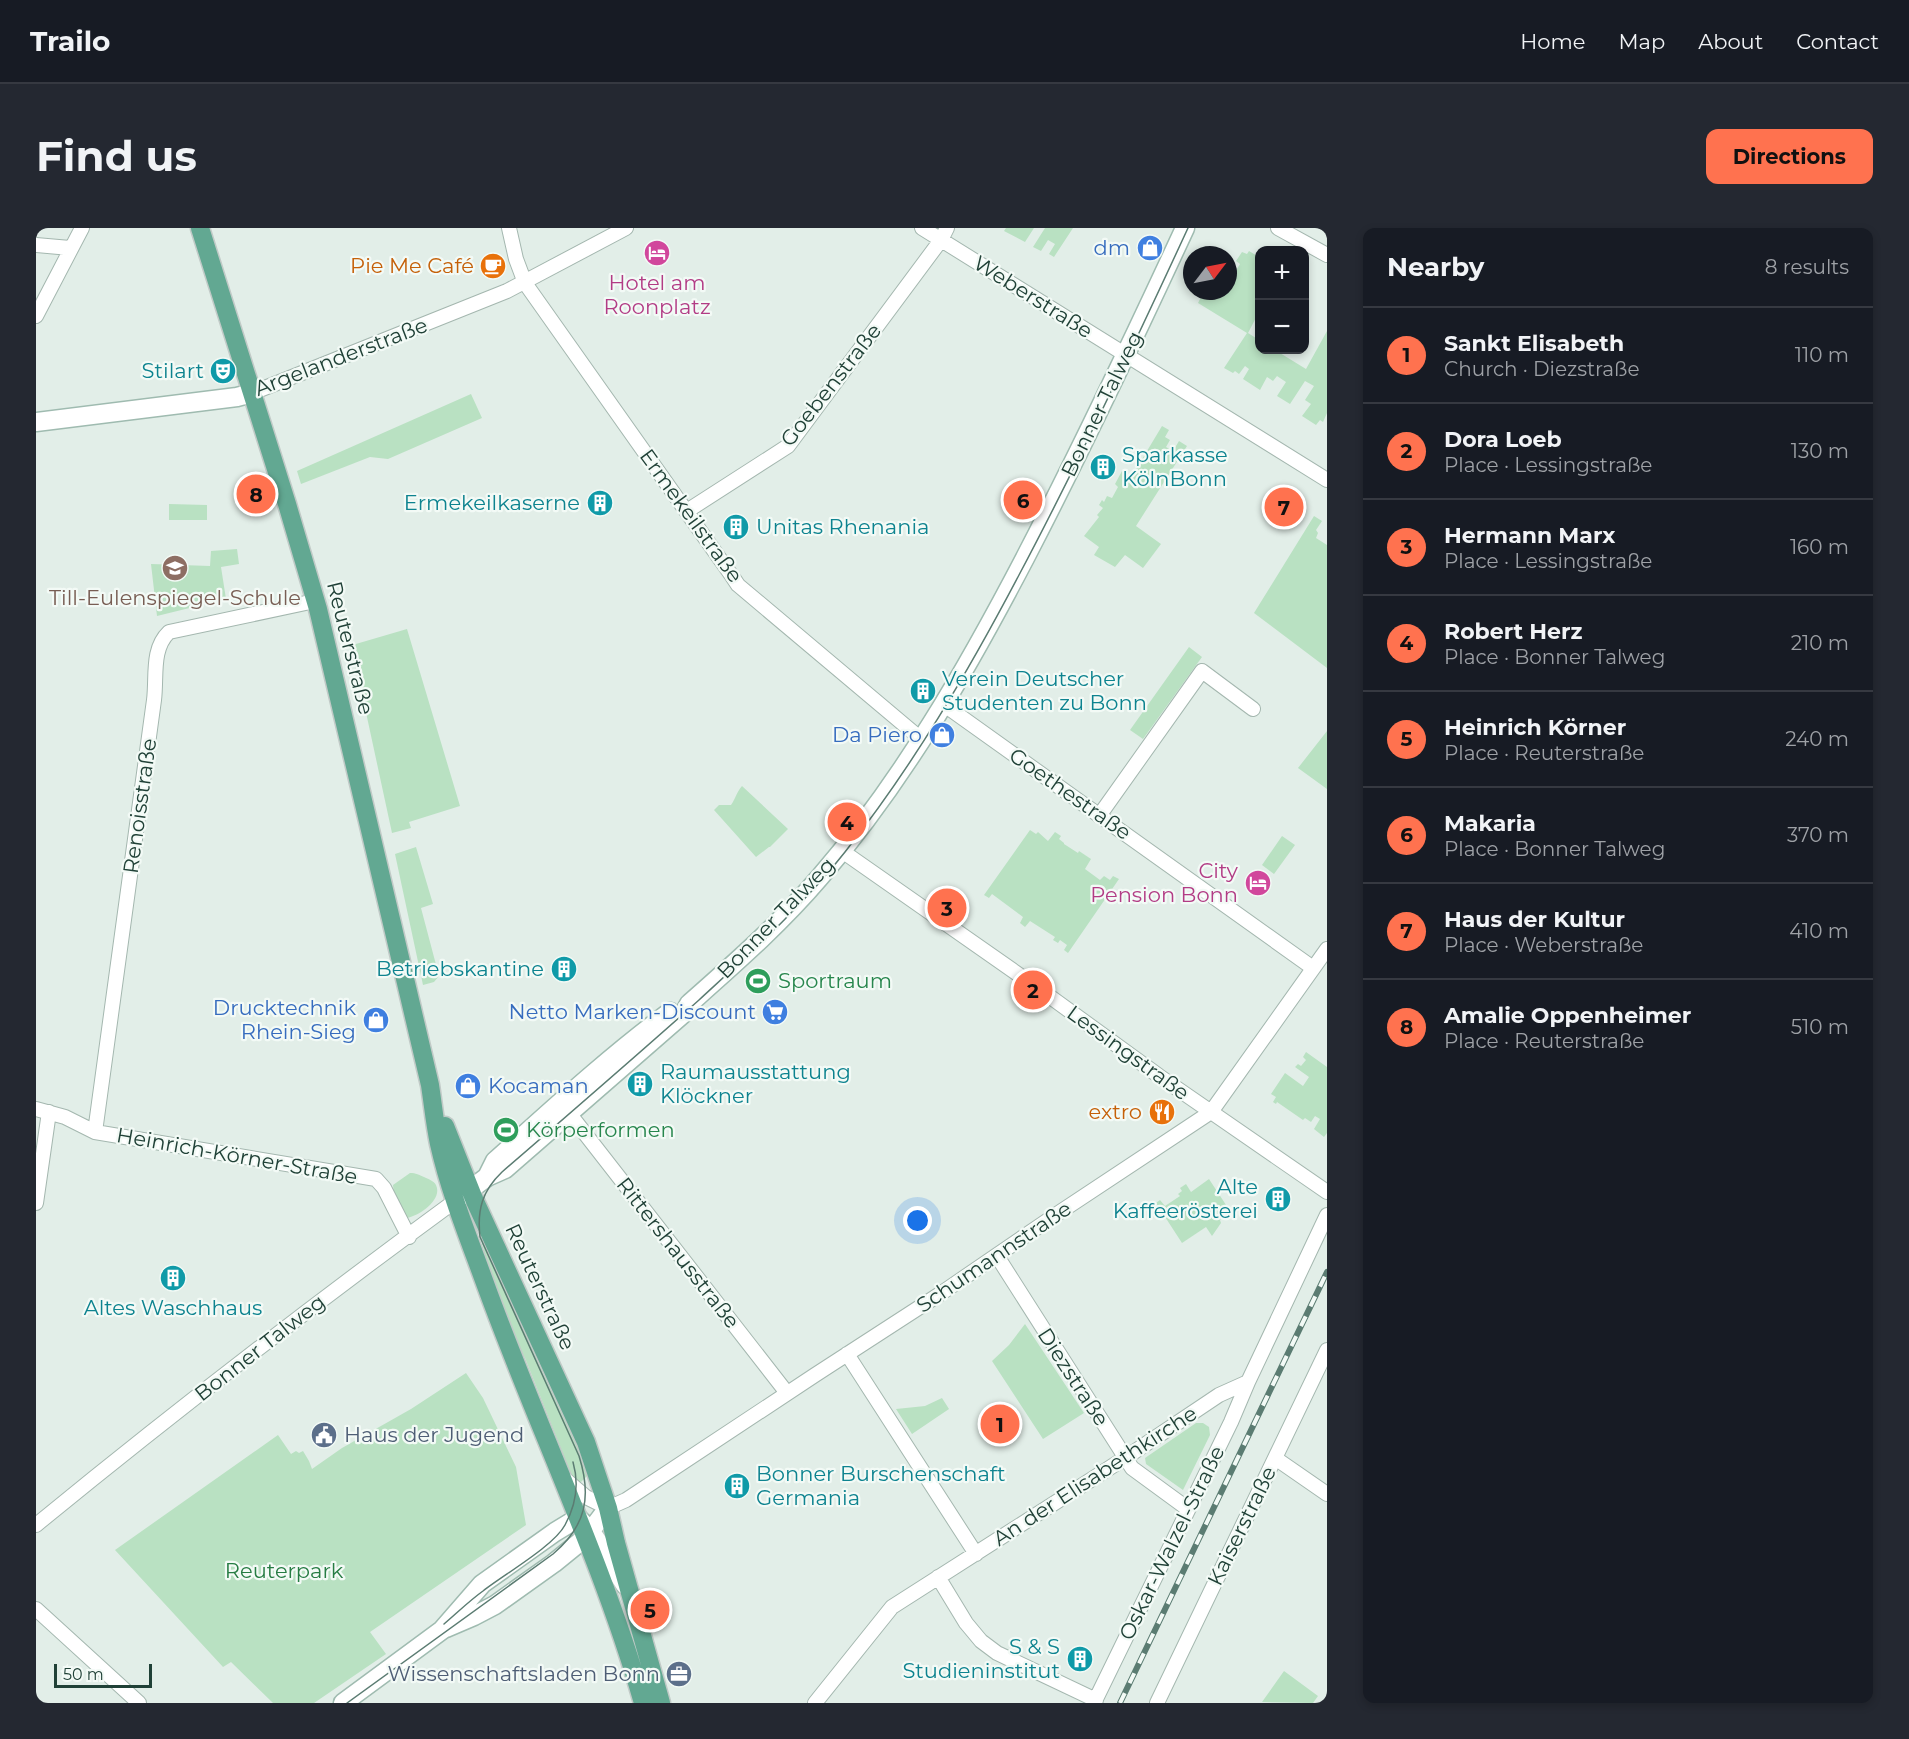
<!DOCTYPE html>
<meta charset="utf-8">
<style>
:root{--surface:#171b24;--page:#242831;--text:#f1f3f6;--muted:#9ea1a6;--line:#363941;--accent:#ff724f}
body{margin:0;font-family:Montserrat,sans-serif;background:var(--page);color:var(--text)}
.controls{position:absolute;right:18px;top:18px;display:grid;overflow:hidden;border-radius:12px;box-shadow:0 3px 9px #0003}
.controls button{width:54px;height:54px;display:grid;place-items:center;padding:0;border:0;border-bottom:2px solid var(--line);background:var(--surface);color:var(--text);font:30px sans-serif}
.compass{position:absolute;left:1147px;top:18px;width:54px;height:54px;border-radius:50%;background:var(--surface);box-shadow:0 3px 9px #0003;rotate:58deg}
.scale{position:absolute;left:18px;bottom:15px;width:98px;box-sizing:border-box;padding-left:6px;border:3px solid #204137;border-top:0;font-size:16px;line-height:21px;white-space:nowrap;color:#204137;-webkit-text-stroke:4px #f3faf6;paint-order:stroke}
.you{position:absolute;left:882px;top:993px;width:21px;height:21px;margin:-15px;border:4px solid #fff;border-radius:50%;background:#1a73e8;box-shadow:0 0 0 9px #1a73e833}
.badge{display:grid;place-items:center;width:39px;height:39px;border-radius:50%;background:var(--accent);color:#111;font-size:20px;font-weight:700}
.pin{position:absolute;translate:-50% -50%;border:3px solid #fff;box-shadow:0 2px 6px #0006}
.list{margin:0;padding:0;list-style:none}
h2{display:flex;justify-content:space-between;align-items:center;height:78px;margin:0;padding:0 24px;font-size:26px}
h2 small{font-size:20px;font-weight:400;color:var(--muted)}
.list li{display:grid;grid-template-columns:39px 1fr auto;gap:18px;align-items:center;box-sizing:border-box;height:96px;padding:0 24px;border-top:2px solid var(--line)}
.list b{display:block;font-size:22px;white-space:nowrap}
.list p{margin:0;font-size:20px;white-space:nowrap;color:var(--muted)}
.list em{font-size:20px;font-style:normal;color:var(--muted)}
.map{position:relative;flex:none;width:1291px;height:1475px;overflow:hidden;border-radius:12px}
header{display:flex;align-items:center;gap:36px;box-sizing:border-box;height:84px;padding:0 30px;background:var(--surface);border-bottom:2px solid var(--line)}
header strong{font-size:28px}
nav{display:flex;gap:33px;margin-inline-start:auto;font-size:21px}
.intro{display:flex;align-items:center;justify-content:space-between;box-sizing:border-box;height:144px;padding:0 36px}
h1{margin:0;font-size:42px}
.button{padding:15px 27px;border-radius:12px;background:var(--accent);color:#111;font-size:21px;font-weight:700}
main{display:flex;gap:36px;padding:0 36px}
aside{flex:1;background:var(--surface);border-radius:12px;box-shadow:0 3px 9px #0003}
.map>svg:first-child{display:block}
</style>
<header>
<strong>Trailo</strong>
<nav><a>Home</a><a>Map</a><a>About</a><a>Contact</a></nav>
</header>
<div class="intro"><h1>Find us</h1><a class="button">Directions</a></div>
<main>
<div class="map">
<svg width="1291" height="1475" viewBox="0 0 1291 1475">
<rect width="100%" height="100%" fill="#e2eee8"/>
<path fill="#b9e1c2" d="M 970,0 L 998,0 L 989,14 L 968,3 Z
M 1009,0 L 1037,0 L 1018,29 L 1013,26 L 1019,16 L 1012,12 L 1005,23 L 997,19 Z
M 1213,23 L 1223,29 L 1223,39 L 1220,45 L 1223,48 L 1223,84 L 1212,105 L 1223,112 L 1224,122 L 1239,122 L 1270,141 L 1291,103 L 1291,185 L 1287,194 L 1284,192 L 1280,197 L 1266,188 L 1275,176 L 1269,172 L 1278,158 L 1269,153 L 1254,176 L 1241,168 L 1250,154 L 1241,148 L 1237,153 L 1231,149 L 1224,162 L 1207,151 L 1213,141 L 1209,138 L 1203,146 L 1199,143 L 1197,145 L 1188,140 L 1211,105 L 1162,75 L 1168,63 L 1192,63 L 1192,56 L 1204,36 L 1200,33 L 1206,24 L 1211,26 Z
M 435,166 L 446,190 L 352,231 L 334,229 L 265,256 L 261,243 Z
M 1126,198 L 1133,202 L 1129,209 L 1134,212 L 1130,219 L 1137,223 L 1143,213 L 1151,218 L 1100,298 L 1125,316 L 1107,340 L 1089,327 L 1079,339 L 1058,327 L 1063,319 L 1048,308 L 1063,289 L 1061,287 L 1067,280 L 1063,277 L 1066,272 L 1068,274 L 1071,268 L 1076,270 L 1082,259 L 1079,256 L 1086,243 L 1096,248 Z
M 133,276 L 171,277 L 171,292 L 133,292 Z
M 1278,288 L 1286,293 L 1280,302 L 1282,305 L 1280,310 L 1291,317 L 1291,440 L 1218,385 Z
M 201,321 L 203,336 L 185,339 L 190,371 L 121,388 L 115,336 L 174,338 L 175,323 Z
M 371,401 L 424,578 L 373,594 L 375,600 L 356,605 L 323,452 L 313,418 Z
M 1153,419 L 1166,429 L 1107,511 L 1094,502 Z
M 1291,503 L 1291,561 L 1262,540 Z
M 706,558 L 752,601 L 734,619 L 733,619 L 720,629 L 678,582 L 683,577 L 695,577 C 700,570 700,565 706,558 Z
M 994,602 L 1000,606 L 1002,604 L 1012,613 L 1019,604 L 1025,608 L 1023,611 L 1028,615 L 1028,616 L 1042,625 L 1043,623 L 1055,631 L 1049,641 L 1064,652 L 1068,648 L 1074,652 L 1077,648 L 1083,651 L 1032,725 L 1028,722 L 1031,717 L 1024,712 L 1022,715 L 1017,712 L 1019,709 L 994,693 L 989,699 L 984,695 L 987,689 L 956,666 L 953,670 L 948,667 Z
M 1246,608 L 1259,617 L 1238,646 L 1226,637 Z
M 380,619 L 397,676 L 385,680 L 403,748 L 398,754 L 387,757 L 359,626 Z
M 1270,824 L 1291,839 L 1291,905 L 1288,909 L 1278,901 L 1284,891 L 1279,888 L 1275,894 L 1269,890 L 1267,892 L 1241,874 L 1240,876 L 1237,874 L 1240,869 L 1235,866 L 1249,845 L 1267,858 L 1273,849 L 1259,839 L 1262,836 L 1265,838 L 1270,832 L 1267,829 Z
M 374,945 C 380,945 383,947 388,949 C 392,951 398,953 400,957 C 407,972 383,988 371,990 L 358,966 L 357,957 Z
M 1173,951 L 1192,980 L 1184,992 L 1185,995 L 1176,1008 L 1170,999 L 1146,1015 L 1120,975 L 1124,972 L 1129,978 L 1144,968 L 1142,966 L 1146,963 L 1144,960 L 1150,956 L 1155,964 Z
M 451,1014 L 540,1208 L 553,1246 L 545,1254 L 537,1251 L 489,1130 L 474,1103 L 442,1024 L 448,1022 L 446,1016 Z
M 989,1096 L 1048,1185 L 1007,1211 L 956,1133 L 973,1117 Z
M 430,1145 L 447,1170 L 480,1239 L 490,1297 L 334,1404 L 350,1426 L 278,1475 L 237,1475 L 195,1434 L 187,1439 L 79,1322 L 242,1207 L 255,1226 L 260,1223 L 263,1225 L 267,1223 L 273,1233 L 276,1241 L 306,1220 L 375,1181 Z
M 906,1170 L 913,1181 L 876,1206 L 860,1181 L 889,1178 Z
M 1160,1195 L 1167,1195 L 1173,1199 L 1174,1207 L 1147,1262 L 1110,1236 L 1109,1230 Z
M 1248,1443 L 1282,1468 L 1277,1475 L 1226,1474 Z"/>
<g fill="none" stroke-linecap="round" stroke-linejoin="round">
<defs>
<path id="street" d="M 473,0 L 480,31 L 489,55 L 696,348 L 702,357 L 885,511
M 886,0 L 1291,252
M 1242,0 L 1291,27
M 0,17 L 34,20
M 0,88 L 46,0
M 216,165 L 471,63 L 590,0
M 651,283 L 752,218 L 905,12 L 911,0
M 907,476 L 1277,740
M 1063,588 L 1166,443 L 1217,481
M 806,623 L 1009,765 L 1123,848 L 1291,964
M 0,881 L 29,889 L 59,904 L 340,951 L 348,960 L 373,1009
M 533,885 L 751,1165
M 59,904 L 118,472 C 121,449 115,421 133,404 L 279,373
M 0,975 L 13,884
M 961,1028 L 1096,1240 L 1152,1281
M 811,1126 L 940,1326
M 1239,1230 L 1291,1266
M 529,1251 L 550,1269 L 572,1280 L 590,1272 L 779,1147 L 907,1064 L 1021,986 L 1175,884 L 1291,721
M 0,1297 C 137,1185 277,1077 419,973
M 902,1349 L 930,1395 L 945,1413 L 961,1425 L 1060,1472
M 0,1381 L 103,1475
M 779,1475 L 856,1379 L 1089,1230 L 1183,1167 L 1212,1154
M 1058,1475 L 1195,1194 L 1212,1154 L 1291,987
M 1121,1475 L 1291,1122"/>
<path id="secondary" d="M 0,194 L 201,169 L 216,165
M 451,949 L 459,933 C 516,882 572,830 634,784
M 423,970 L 451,949 L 469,941 L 648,785 L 653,776 C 698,736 744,696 784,649 C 867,553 931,441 990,328 C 1046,220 1098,110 1149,0
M 410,1400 L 438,1388 L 459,1377 L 518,1335 L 550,1309 L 572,1280
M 307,1475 L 406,1402 L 446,1356 L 519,1304 L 542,1290 L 555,1303 L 589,1357"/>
<path id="primary" d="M 164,0 L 251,276 L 282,381 L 394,857 C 397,877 399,897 403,916 C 414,965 433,1011 450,1058 C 501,1198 566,1332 607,1475
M 409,898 L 438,971 L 550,1214 L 572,1280 L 580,1315 L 625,1475"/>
</defs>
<use href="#street" stroke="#a4b7af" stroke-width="16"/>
<use href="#secondary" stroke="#9fbbb0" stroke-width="21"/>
<use href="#primary" stroke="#c1cac7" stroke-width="21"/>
<use href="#street" stroke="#fff" stroke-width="14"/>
<use href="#secondary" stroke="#fff" stroke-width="18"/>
<use href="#primary" stroke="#62a892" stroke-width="18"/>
<path stroke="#5b7c72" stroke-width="1.5" d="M 408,1396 C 421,1385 433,1373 447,1363 C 467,1347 518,1318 529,1297 C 540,1277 543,1255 537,1234
M 311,1475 L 517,1326 C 550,1298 556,1269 543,1228 L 444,1009 C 441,982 446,963 466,944 C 532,887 598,830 663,772 C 714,725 766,679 809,624 C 877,538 932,444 983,347 C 1043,234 1098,117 1152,0"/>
<defs>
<path id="rail" d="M 1084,1475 L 1291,1044"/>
</defs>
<use href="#rail" stroke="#5b7c72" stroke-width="6"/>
<use href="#rail" stroke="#f3faf6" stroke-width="4" stroke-dasharray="11" stroke-linecap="butt"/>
</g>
<defs>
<symbol id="shop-disc" viewBox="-11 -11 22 22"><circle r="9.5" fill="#3f7fe0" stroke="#f3faf6"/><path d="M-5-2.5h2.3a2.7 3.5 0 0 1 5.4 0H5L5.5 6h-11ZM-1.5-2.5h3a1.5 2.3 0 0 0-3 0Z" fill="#fff"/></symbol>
<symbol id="hotel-disc" viewBox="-11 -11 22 22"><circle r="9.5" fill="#d1479c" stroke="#f3faf6"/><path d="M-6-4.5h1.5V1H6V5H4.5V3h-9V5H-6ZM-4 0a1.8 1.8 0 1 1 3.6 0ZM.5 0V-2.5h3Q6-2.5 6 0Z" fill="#fff"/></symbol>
<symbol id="cafe-disc" viewBox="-11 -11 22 22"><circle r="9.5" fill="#e8710a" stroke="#f3faf6"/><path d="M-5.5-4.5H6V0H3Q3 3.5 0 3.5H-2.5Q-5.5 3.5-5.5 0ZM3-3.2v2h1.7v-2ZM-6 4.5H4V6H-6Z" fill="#fff"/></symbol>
<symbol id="theatre-disc" viewBox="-11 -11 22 22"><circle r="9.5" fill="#0f9aa8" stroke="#f3faf6"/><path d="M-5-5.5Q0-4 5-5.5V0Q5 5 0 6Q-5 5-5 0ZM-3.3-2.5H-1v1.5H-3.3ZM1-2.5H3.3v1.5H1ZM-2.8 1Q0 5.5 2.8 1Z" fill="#fff"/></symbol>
<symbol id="building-disc" viewBox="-11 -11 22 22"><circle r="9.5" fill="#0f9aa8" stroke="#f3faf6"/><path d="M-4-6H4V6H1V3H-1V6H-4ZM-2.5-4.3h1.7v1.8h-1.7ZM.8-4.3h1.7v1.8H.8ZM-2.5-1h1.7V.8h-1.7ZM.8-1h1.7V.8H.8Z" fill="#fff"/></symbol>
<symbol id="school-disc" viewBox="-11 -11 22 22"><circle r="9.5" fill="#8d6e63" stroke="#f3faf6"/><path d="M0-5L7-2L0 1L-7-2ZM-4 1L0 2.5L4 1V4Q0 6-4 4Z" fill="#fff"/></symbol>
<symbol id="stadium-disc" viewBox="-11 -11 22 22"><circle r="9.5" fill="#2e9e5b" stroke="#f3faf6"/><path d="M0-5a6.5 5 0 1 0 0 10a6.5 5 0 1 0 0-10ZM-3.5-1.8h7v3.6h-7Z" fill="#fff"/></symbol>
<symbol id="supermarket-disc" viewBox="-11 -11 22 22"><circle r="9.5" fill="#3f7fe0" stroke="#f3faf6"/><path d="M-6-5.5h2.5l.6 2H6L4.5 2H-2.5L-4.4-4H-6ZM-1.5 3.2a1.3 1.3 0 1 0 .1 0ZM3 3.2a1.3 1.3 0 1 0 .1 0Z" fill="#fff"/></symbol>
<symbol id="restaurant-disc" viewBox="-11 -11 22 22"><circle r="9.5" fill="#e8710a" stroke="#f3faf6"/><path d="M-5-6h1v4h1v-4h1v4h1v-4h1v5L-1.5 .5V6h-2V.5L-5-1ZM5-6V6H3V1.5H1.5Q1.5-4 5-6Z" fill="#fff"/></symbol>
<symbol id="civic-disc" viewBox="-11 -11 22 22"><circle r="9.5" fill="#5c6f8a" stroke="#f3faf6"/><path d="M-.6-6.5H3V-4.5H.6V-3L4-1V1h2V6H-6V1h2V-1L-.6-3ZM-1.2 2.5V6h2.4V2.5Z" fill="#fff"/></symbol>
<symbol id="office-disc" viewBox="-11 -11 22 22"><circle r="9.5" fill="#5c6f8a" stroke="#f3faf6"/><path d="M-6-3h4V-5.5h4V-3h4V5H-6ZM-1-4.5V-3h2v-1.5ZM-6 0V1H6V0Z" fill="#fff"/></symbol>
</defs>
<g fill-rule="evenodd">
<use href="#shop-disc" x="1099" y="5" width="30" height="30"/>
<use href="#hotel-disc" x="606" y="10" width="30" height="30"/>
<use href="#cafe-disc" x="442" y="23" width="30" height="30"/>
<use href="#theatre-disc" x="172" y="128" width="30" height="30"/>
<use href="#building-disc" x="1052" y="224" width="30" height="30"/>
<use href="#building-disc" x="549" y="260" width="30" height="30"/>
<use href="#building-disc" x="685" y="284" width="30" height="30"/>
<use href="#school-disc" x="124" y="325" width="30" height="30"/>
<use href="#building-disc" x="872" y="448" width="30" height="30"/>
<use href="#shop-disc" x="891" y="492" width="30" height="30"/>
<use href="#hotel-disc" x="1207" y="640" width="30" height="30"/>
<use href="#building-disc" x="513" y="726" width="30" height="30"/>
<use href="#stadium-disc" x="707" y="738" width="30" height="30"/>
<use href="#supermarket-disc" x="724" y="769" width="30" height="30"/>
<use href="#shop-disc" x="325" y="777" width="30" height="30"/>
<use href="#building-disc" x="589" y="841" width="30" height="30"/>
<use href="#shop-disc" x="417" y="843" width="30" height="30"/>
<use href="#restaurant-disc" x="1111" y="869" width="30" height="30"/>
<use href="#stadium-disc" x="455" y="887" width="30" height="30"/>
<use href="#building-disc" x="1227" y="956" width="30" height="30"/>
<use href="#building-disc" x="122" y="1035" width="30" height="30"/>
<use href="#civic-disc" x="273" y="1192" width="30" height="30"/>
<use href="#building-disc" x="686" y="1243" width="30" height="30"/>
<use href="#building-disc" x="1029" y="1416" width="30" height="30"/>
<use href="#office-disc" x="628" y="1431" width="30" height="30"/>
</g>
<g text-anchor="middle" stroke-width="4.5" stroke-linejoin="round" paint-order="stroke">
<g font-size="21" fill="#366cbe" stroke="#f3faf6" text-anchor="end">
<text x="1094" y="27">dm</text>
<text x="886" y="514">Da Piero</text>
<text x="320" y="787">Drucktechnik<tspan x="320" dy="24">Rhein-Sieg</tspan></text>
<text x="720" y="791">Netto Marken-Discount</text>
<text x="452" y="865" text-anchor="start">Kocaman</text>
</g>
<g font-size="21" fill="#c56008" stroke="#f3faf6" text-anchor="end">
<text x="438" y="45">Pie Me Café</text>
<text x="1106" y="891">extro</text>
</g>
<g font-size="21" fill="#b23c85" stroke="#f3faf6">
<text x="621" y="62">Hotel am<tspan x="621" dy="24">Roonplatz</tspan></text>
<text x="1202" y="650" text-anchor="end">City<tspan x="1202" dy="24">Pension Bonn</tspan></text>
</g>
<g font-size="21" fill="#204137" stroke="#f3faf6">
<text transform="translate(997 69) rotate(32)" y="7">Weberstraße</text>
<text transform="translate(305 129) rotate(-21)" y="7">Argelanderstraße</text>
<text transform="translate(795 157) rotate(-52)" y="7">Goebenstraße</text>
<text transform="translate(1066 176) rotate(-64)" y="7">Bonner Talweg</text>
<text transform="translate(655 288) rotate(54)" y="7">Ermekeilstraße</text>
<text transform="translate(314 420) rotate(76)" y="7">Reuterstraße</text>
<text transform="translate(1034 566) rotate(35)" y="7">Goethestraße</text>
<text transform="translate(104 578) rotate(-82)" y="7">Renoisstraße</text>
<text transform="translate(740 690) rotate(-46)" y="7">Bonner Talweg</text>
<text transform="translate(1092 825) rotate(36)" y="7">Lessingstraße</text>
<text transform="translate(201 928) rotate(10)" y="7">Heinrich-Körner-Straße</text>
<text transform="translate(642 1025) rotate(52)" y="7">Rittershausstraße</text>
<text transform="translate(958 1029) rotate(-34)" y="7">Schumannstraße</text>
<text transform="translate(504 1059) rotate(65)" y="7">Reuterstraße</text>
<text transform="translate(224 1120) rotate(-38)" y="7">Bonner Talweg</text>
<text transform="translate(1037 1149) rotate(57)" y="7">Diezstraße</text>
<text transform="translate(1059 1248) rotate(-33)" y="7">An der Elisabethkirche</text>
<text transform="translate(1206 1298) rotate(-64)" y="7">Kaiserstraße</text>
<text transform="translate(1136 1315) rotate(-64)" y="7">Oskar-Walzel-Straße</text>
</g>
<g font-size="21" fill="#0d838f" stroke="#f3faf6" text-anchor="end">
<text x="168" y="150">Stilart</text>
<text x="1086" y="234" text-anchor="start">Sparkasse<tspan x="1086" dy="24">KölnBonn</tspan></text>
<text x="544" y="282">Ermekeilkaserne</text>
<text x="720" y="306" text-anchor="start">Unitas Rhenania</text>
<text x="906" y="458" text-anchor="start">Verein Deutscher<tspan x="906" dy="24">Studenten zu Bonn</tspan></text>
<text x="508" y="748">Betriebskantine</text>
<text x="624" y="851" text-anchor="start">Raumausstattung<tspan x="624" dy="24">Klöckner</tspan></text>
<text x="1222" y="966">Alte<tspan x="1222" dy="24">Kaffeerösterei</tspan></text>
<text x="137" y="1087" text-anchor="middle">Altes Waschhaus</text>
<text x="720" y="1253" text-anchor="start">Bonner Burschenschaft<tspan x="720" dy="24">Germania</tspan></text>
<text x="1024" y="1426">S &amp; S<tspan x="1024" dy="24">Studieninstitut</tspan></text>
</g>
<g font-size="21" fill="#785e54" stroke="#f3faf6">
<text x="139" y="377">Till-Eulenspiegel-Schule</text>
</g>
<g font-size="21" fill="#27864d" stroke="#f3faf6" text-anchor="start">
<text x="742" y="760">Sportraum</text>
<text x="490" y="909">Körperformen</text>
</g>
<g font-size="21" fill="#4e5e75" stroke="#f3faf6" text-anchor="start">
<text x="308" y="1214">Haus der Jugend</text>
<text x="624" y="1453" text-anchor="end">Wissenschaftsladen Bonn</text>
</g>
<g font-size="21" fill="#267c43" stroke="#f3faf6">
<text x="248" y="1350">Reuterpark</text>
</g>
</g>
</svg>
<div class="controls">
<button>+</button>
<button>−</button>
</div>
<svg class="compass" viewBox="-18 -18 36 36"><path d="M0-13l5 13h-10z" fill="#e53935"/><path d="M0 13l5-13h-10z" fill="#9ea1a6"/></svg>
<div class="scale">50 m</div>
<div class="you"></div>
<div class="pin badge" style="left:964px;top:1196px">1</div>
<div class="pin badge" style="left:997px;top:762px">2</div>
<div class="pin badge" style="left:911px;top:680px">3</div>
<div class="pin badge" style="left:811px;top:594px">4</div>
<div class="pin badge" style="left:614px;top:1382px">5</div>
<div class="pin badge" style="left:987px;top:272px">6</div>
<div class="pin badge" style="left:1248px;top:279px">7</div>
<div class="pin badge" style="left:220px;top:266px">8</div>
</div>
<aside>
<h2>Nearby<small>8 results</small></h2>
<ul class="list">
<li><span class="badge">1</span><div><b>Sankt Elisabeth</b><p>Church · Diezstraße</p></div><em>110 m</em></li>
<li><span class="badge">2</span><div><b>Dora Loeb</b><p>Place · Lessingstraße</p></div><em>130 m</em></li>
<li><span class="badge">3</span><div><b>Hermann Marx</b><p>Place · Lessingstraße</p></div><em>160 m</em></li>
<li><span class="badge">4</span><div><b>Robert Herz</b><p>Place · Bonner Talweg</p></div><em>210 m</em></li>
<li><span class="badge">5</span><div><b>Heinrich Körner</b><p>Place · Reuterstraße</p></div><em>240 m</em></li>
<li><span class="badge">6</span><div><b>Makaria</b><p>Place · Bonner Talweg</p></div><em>370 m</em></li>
<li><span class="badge">7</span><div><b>Haus der Kultur</b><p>Place · Weberstraße</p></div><em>410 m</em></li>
<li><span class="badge">8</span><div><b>Amalie Oppenheimer</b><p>Place · Reuterstraße</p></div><em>510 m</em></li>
</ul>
</aside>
</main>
